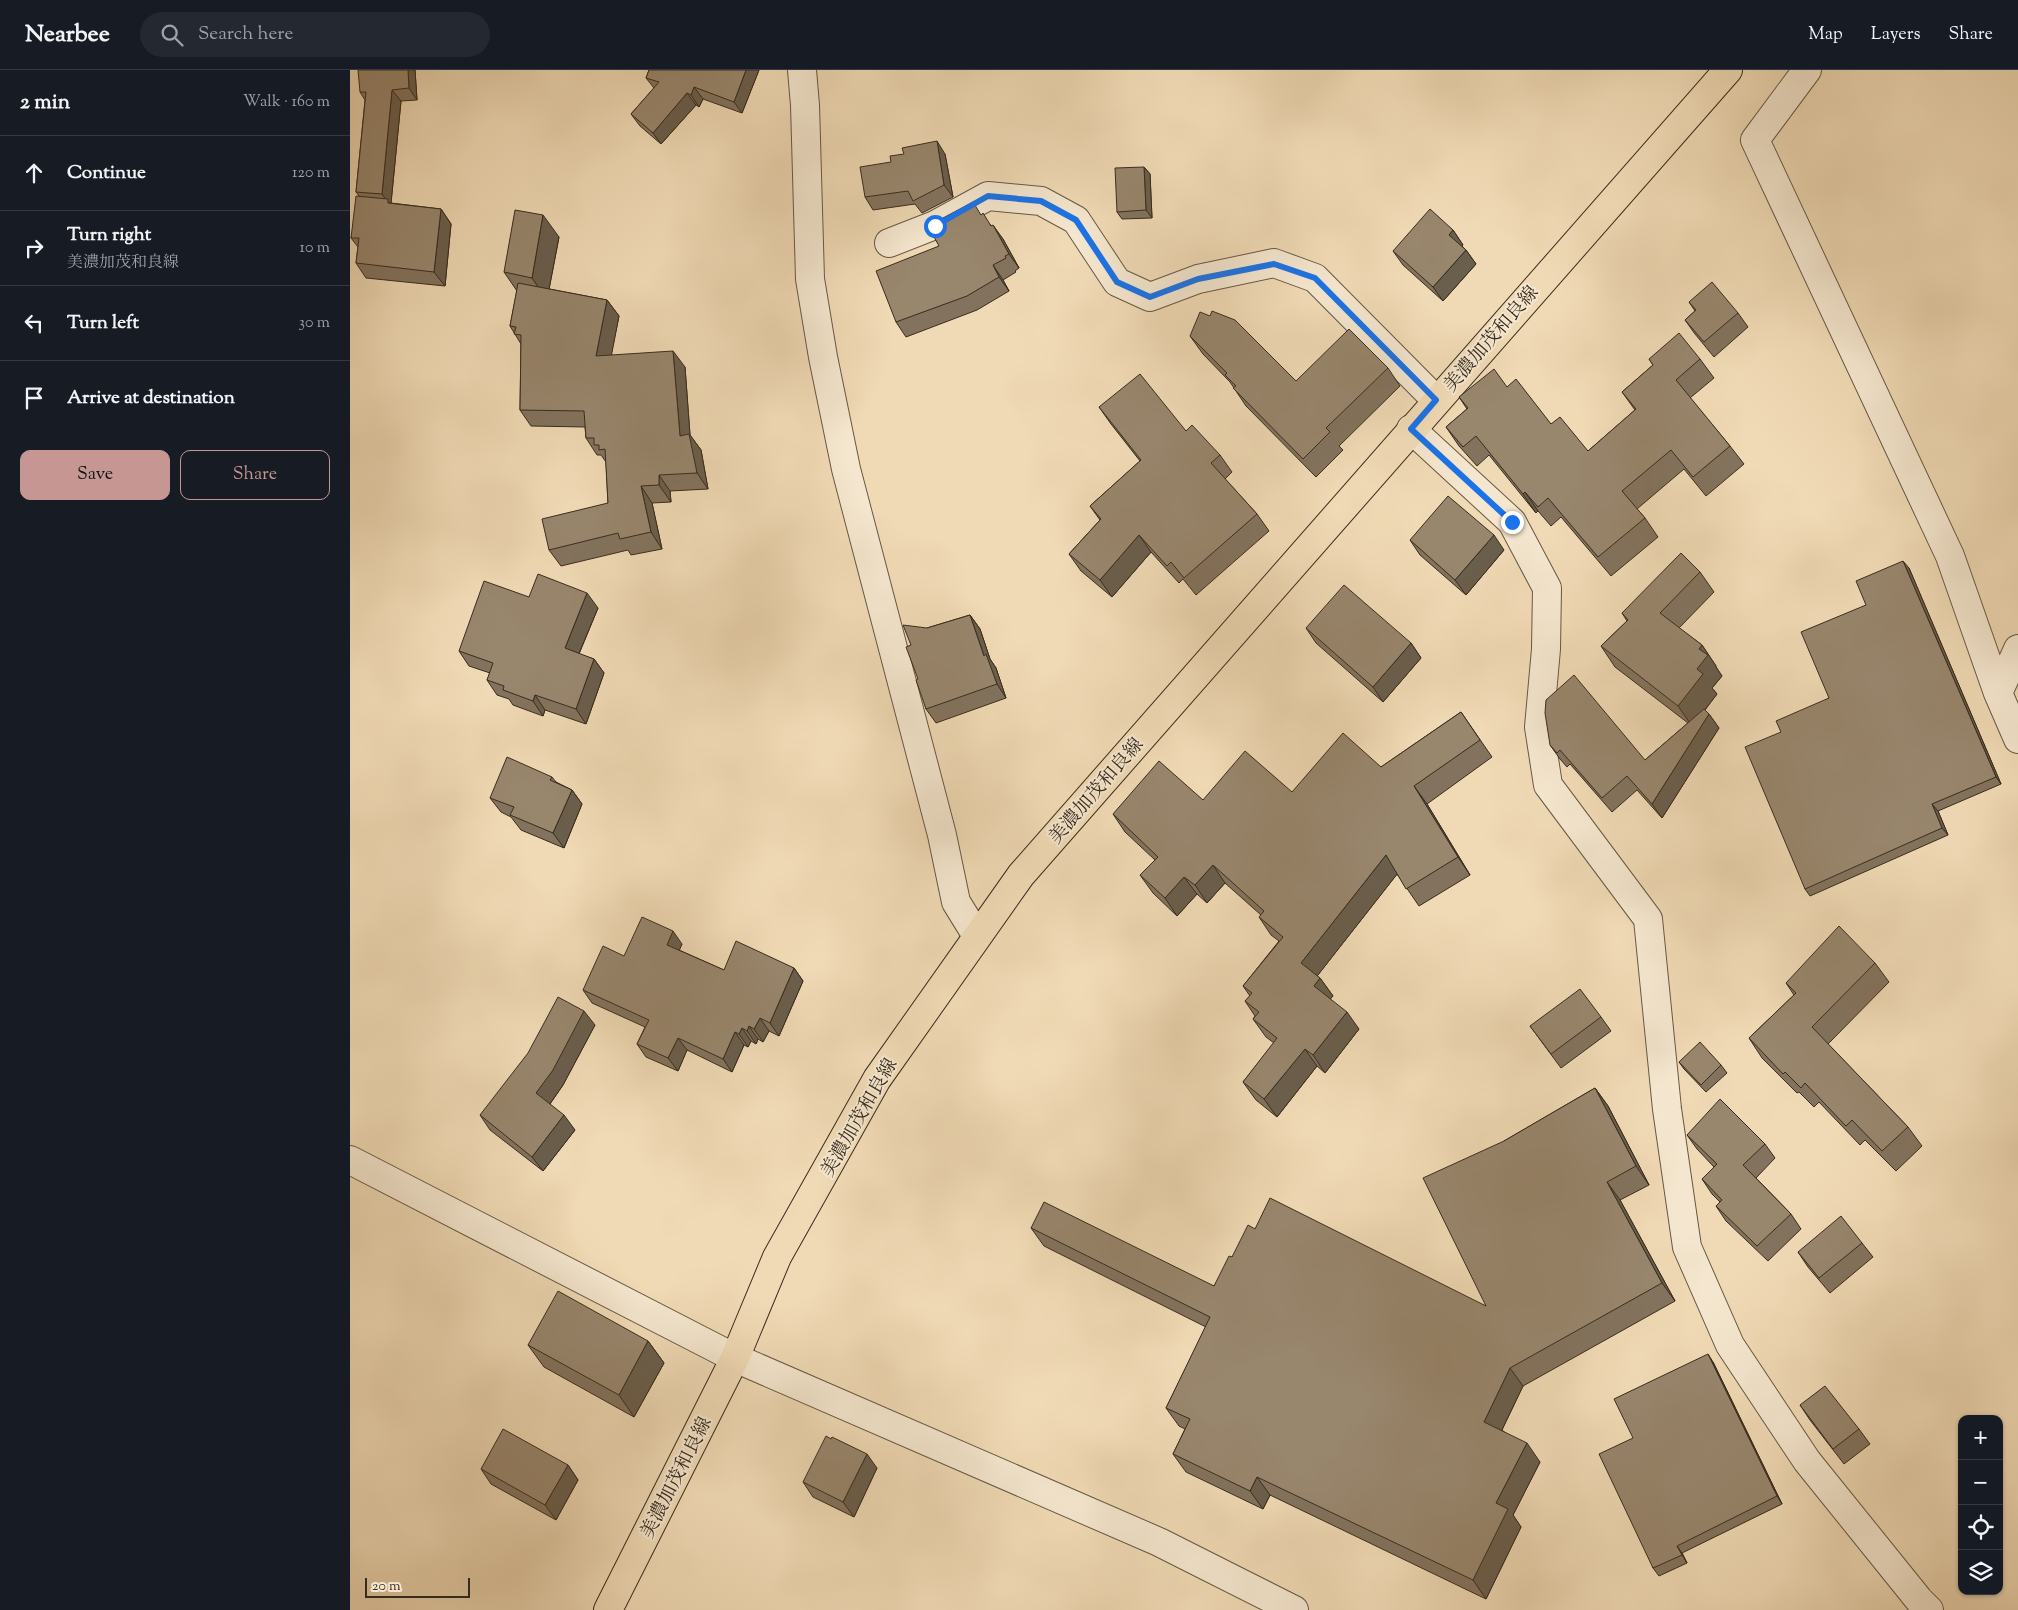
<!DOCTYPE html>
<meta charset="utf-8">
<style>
:root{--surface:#171b24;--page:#242831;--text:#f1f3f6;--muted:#9ea1a6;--line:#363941;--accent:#c59692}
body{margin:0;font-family:"Sorts Mill Goudy","Noto Serif JP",serif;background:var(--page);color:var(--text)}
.controls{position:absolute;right:15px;bottom:15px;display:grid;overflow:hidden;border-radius:10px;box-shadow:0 1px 4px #0004}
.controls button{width:45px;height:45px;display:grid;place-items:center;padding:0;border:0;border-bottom:1px solid var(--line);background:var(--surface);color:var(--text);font:25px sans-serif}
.scale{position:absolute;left:15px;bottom:12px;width:105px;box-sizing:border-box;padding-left:5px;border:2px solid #382c1e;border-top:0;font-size:14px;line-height:18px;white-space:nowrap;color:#382c1e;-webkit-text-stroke:4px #f5e7cf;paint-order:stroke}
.stop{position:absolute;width:15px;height:15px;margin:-11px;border:4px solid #1a73e8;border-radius:50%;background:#fff}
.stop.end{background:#1a73e8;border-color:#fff;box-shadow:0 1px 5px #0008}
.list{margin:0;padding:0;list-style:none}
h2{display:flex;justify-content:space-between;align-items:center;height:65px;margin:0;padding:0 20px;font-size:21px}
h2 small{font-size:16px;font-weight:400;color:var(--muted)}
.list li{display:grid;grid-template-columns:32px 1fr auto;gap:15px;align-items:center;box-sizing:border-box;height:75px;padding:0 20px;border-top:1px solid var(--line)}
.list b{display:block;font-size:19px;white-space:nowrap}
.list p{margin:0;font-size:16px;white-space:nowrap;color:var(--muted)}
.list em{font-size:16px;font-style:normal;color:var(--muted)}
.actions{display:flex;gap:10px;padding:15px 20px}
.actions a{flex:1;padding:11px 0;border:1px solid var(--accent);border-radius:10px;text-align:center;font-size:18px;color:var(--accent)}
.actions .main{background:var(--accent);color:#111}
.icon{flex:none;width:28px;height:28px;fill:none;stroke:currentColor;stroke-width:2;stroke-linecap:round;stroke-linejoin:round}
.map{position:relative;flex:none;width:1668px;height:1540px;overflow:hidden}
header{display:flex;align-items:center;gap:30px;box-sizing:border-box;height:70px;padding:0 25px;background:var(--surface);border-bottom:1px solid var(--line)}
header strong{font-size:24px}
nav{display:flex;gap:28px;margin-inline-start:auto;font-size:18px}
.search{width:350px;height:45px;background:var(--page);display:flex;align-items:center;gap:12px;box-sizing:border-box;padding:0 18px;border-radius:28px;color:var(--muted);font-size:19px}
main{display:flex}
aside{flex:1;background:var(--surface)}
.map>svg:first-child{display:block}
</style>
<header>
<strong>Nearbee</strong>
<div class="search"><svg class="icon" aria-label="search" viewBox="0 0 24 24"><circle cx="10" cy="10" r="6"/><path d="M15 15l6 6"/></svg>Search here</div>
<nav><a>Map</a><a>Layers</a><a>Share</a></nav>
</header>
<main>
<aside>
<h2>2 min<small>Walk · 160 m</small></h2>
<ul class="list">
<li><svg class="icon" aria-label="ahead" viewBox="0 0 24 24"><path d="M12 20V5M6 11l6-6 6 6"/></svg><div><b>Continue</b></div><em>120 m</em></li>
<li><svg class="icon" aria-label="right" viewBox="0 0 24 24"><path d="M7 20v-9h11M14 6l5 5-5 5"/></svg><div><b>Turn right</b><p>美濃加茂和良線</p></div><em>10 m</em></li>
<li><svg class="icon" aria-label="left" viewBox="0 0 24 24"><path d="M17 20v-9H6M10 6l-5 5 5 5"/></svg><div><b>Turn left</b></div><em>30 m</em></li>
<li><svg class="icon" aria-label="arrive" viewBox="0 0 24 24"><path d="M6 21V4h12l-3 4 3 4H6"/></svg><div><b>Arrive at destination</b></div></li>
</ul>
<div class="actions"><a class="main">Save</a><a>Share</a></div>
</aside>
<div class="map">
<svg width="1668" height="1540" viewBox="0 0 1668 1540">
<rect width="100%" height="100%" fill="#f0dab5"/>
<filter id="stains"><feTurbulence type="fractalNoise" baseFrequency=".004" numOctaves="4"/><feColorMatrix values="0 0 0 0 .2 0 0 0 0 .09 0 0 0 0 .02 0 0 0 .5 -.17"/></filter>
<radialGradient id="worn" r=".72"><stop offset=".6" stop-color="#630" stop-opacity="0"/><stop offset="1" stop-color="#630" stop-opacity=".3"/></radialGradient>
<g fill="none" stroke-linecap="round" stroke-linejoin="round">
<defs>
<path id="minor" d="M 1457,0 L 1405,70 L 1600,486 L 1648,623 L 1668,669
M 539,173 L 585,155 L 638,126 L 691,131 L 726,150 L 767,212 L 800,227 L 848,209 L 924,193 L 965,208 L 1086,330
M 1061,359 L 1162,452 L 1197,518 L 1196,579 L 1189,657 L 1198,715 L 1298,849 L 1317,1039 L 1337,1177 L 1380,1275 L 1457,1391 L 1569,1530 L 1579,1540
M 1648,623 L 1668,579
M 0,1090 L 385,1288 L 809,1472 L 944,1540"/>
<path id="tertiary" d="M 452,0 L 455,35 L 460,209 L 473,287 L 496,399 L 592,765 L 606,832 L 627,866"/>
<path id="primary" d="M 258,1540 L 385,1288 L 427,1187 L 527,1009 L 671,805 L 1378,0"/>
</defs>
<use href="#minor" stroke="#665844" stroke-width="30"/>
<use href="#tertiary" stroke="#665844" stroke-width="30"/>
<use href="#primary" stroke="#382c1e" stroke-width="30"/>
<use href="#minor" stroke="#f5e7cf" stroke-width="28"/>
<use href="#tertiary" stroke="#f5e7cf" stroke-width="28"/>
<use href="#primary" stroke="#f0dab5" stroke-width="28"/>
</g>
<path fill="#83735e" stroke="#382c1e" d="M 65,0 L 67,30 L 51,31 L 41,133 L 91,139 L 101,154 L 95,216 L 16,208 L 6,193 L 8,177 L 1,168 L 9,126 L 6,122 L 15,30 L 10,22 Z
M 299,0 L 409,0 L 392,43 L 353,29 L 349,37 L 346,35 L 311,74 L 290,56 L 281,44 L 304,18 L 296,8 Z
M 595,84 L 603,127 L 572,143 L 565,134 L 523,140 L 515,127 Z
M 794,97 L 800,104 L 802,148 L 772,149 L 767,142 Z
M 631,144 L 653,169 L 669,198 L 665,201 L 666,202 L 653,210 L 659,221 L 627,240 L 556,267 L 546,252 Z
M 1103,160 L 1113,175 L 1112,176 L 1116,180 L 1126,194 L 1093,231 L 1053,195 L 1043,181 Z
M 209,167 L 199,219 L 257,230 L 269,246 L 261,285 L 335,297 L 340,365 L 351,380 L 358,419 L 320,421 L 321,432 L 302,433 L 312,479 L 281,485 L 278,480 L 211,496 L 199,480 L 258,433 L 256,392 L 251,385 L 247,385 L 236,368 L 235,357 L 181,356 L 170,340 L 171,274 L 160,256 L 167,221 L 154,202 Z
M 1339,232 L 1388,243 L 1398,257 L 1364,287 L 1345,264 L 1335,250 L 1345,241 Z
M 840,266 L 946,311 L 1038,298 L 1050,316 L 989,376 L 993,380 L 966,407 L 896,336 L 880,312 L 853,284 Z
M 1299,289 L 1350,289 L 1364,308 L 1340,328 L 1380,376 L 1394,394 L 1356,426 L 1334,399 L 1287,439 L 1295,448 L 1308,467 L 1261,506 L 1211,447 L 1201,456 L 1188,441 L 1186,443 L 1139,385 L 1127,396 L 1109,376 L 1096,357 L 1117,339 L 1109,327 L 1157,317 L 1201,354 L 1238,381 L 1285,340 L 1272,322 L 1303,295 Z
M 749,337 L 836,361 L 870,385 L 882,402 L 875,409 L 907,444 L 919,461 L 846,525 L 833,509 L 829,513 L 801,482 L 762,527 L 731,501 L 719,484 L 750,450 L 740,436 L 790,391 L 761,354 Z
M 1060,470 L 1154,480 L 1116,525 L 1070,485 Z
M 1559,498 L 1651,714 L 1588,741 L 1598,765 L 1460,826 L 1455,819 L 1431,662 L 1479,628 L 1516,535 Z
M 1350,502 L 1364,522 L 1329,558 L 1352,575 L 1366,596 L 1366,597 L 1372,606 L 1362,618 L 1367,624 L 1355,640 L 1359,644 L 1369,658 L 1312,748 L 1287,720 L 1262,742 L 1220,694 L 1217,697 L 1210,689 L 1200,675 L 1295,690 L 1338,653 L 1265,597 L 1251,576 L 1277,551 L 1272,543 Z
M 179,527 L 248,538 L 229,584 L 244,589 L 254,603 L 236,654 L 195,640 L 193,646 L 163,635 L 159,629 L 147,625 L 137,610 L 140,603 L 119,596 L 109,581 Z
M 620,545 L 630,559 L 640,589 L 646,598 L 656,628 L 586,653 L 576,639 L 561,575 L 577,558 Z
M 956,558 L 1061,573 L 1071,588 L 1033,632 L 966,573 Z
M 1111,642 L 1142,687 L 1077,734 L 1120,805 L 1069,836 L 1047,804 L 967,906 L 970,908 L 983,926 L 980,929 L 1009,959 L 975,1003 L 967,996 L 927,1047 L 906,1030 L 893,1012 L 924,973 L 916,967 L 903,949 L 905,946 L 895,931 L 900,926 L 893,916 L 929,871 L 921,865 L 909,847 L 911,845 L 875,813 L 857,833 L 847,824 L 827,846 L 803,823 L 790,805 L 805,790 L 775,762 L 763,744 L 853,730 L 942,722 L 1031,697 Z
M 202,707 L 206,712 L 222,720 L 232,734 L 214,778 L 171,760 L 161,747 L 151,742 L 140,728 Z
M 332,874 L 329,880 L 374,900 L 444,898 L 453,911 L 429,966 L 419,961 L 413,972 L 408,969 L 406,974 L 401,971 L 398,977 L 394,975 L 382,1002 L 337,980 L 328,1001 L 296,987 L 287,974 L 295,957 L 242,933 L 233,920 L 274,886 Z
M 1525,893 L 1539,912 L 1478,974 L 1558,1057 L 1572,1076 L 1546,1101 L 1515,1070 L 1510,1075 L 1469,1032 L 1464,1037 L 1449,1022 L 1447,1023 L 1412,988 L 1399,968 L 1444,925 L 1436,913 Z
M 1251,947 L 1261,961 L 1211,998 L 1180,956 Z
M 245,955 L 213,1015 L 200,1034 L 225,1060 L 193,1101 L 140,1060 L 130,1045 Z
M 1329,992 L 1371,995 L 1377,1003 L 1356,1022 L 1334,999 Z
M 1245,1018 L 1258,1036 L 1299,1115 L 1270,1130 L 1325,1231 L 1173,1316 L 1152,1360 L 1190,1392 L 1163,1445 L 1171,1457 L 1136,1529 L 920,1425 L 913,1439 L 836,1402 L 823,1384 L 835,1359 L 829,1356 L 816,1338 L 856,1257 L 694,1176 L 681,1158 L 864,1216 L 882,1187 L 905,1159 L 1136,1236 L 1154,1071 Z
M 1337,1065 L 1415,1074 L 1425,1088 L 1406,1108 L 1441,1144 L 1451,1159 L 1418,1191 L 1376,1151 L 1366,1136 L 1370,1132 L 1362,1124 L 1352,1109 L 1364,1097 L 1347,1079 Z
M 1512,1173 L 1523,1187 L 1480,1223 L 1458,1197 L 1448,1182 Z
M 298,1271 L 314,1293 L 284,1347 L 194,1297 L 178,1275 Z
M 1363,1292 L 1432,1434 L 1332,1483 L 1337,1493 L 1309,1506 L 1303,1498 L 1283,1368 Z
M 1450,1335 L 1509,1359 L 1520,1374 L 1494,1394 L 1460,1350 Z
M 218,1395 L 228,1410 L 206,1450 L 141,1414 L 131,1399 Z
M 527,1398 L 504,1447 L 463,1427 L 453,1412 Z"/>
<path fill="#6a5e4c" stroke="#382c1e" d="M 58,0 L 65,0 L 67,30 L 59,18 Z
M 396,0 L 409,0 L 392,43 L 384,32 Z
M 344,17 L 353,29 L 349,37 L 341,25 Z
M 42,20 L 51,31 L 41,133 L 48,148 L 32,124 Z
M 337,23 L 346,35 L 311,74 L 303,63 Z
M 587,71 L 595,84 L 603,127 L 594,115 Z
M 794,97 L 800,104 L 802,148 L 796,140 Z
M 91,139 L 101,154 L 95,216 L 84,202 Z
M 193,145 L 209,167 L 197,230 L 182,208 Z
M 643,155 L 653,169 L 669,198 L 659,184 Z
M 1103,160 L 1113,175 L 1109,179 L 1099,165 Z
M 1116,180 L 1126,194 L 1093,231 L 1083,217 Z
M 643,195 L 653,210 L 659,221 L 649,207 Z
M 257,230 L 269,246 L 258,303 L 246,286 Z
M 323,281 L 335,297 L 340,365 L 351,380 L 358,419 L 347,403 L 330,366 Z
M 309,405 L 320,421 L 321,432 L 309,415 Z
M 291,416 L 302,433 L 312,479 L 301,462 Z
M 1175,422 L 1188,441 L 1186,443 L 1173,424 Z
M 789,465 L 801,482 L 762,527 L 750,510 Z
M 1144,465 L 1154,480 L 1116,525 L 1105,510 Z
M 1553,491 L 1559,498 L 1651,714 L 1646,707 Z
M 237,523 L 248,538 L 225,593 L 215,578 Z
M 620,545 L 630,559 L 640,589 L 646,598 L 656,628 L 647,614 L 634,586 Z
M 1061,573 L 1071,588 L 1033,632 L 1023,617 Z
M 1352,575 L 1366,596 L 1366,597 L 1372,606 L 1362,618 L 1367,624 L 1342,656 L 1328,636 L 1347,599 L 1349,579 Z
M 244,589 L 254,603 L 236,654 L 226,639 Z
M 185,625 L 195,640 L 193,646 L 183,631 Z
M 1359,644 L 1369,658 L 1312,748 L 1302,734 Z
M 1064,716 L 1077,734 L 1120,805 L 1108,787 Z
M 222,720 L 232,734 L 214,778 L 203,763 Z
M 1582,734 L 1588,741 L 1598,765 L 1592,758 Z
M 1036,785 L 1048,803 L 964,910 L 951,893 Z
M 863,795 L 875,813 L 857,833 L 845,815 Z
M 834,807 L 847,824 L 827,846 L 815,828 Z
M 323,861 L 332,874 L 326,888 L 317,875 Z
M 444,898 L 453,911 L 429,966 L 420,953 Z
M 970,908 L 983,926 L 977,933 L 964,916 Z
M 234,941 L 245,955 L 213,1015 L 197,1038 L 186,1023 Z
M 997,942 L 1009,959 L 975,1003 L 963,985 Z
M 410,948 L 419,961 L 413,972 L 404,959 Z
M 399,956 L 408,969 L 406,974 L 397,961 Z
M 392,958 L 401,971 L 398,977 L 389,964 Z
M 385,962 L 394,975 L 382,1002 L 373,989 Z
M 328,968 L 337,980 L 328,1001 L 318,988 Z
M 955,979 L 967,996 L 927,1047 L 914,1029 Z
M 1245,1018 L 1258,1036 L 1299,1115 L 1286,1096 Z
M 214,1045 L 225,1060 L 193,1101 L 182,1087 Z
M 1257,1112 L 1270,1130 L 1325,1231 L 1312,1213 Z
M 298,1271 L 314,1293 L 284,1347 L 269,1325 Z
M 1358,1284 L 1363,1292 L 1432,1434 L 1427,1426 Z
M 1160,1298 L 1173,1316 L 1147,1370 L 1134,1352 Z
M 1177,1373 L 1190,1392 L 1163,1445 L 1171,1457 L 1136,1529 L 1123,1510 L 1146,1433 Z
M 517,1384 L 527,1398 L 504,1447 L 493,1432 Z
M 218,1395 L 228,1410 L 206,1450 L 195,1435 Z
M 907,1407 L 920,1425 L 913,1439 L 900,1421 Z
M 1327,1476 L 1332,1483 L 1337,1493 L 1332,1485 Z"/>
<path fill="#98866d" stroke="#382c1e" d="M 8,0 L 58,0 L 59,18 L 42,20 L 32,124 L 6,122 L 16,22 L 10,22 Z
M 299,0 L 396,0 L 384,32 L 344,17 L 341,25 L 337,23 L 303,63 L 281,44 L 309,12 L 296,8 Z
M 587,71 L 594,115 L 563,131 L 558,121 L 515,127 L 510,97 L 541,92 L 540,86 L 554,84 L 552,78 Z
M 794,97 L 796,140 L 767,142 L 765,98 Z
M 6,126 L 38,129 L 38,133 L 91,139 L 84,202 L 6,193 L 9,168 L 1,168 Z
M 623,132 L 631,145 L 633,143 L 641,156 L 643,155 L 659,184 L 655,186 L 656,188 L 643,195 L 649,207 L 617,226 L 546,252 L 526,201 L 589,176 L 578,156 Z
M 1080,139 L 1103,160 L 1099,165 L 1116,180 L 1083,217 L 1043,181 Z
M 165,140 L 193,145 L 182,208 L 154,202 Z
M 1362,212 L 1388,243 L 1354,272 L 1335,250 L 1346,240 L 1339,232 Z
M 168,213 L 257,230 L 246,286 L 323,281 L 330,366 L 339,364 L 347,403 L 309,405 L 309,415 L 291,416 L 301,462 L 270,469 L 268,463 L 199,480 L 192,449 L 258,433 L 255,379 L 249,380 L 249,375 L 244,375 L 244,368 L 236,368 L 234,341 L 170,340 L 171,265 L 164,264 L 166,257 L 160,256 Z
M 862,241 L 885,250 L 946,311 L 999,259 L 1038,298 L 976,358 L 980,362 L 953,389 L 883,318 L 886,316 L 875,305 L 877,303 L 840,266 L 850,242 L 860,246 Z
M 1329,263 L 1350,289 L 1326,310 L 1380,376 L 1343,407 L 1321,380 L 1272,421 L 1295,448 L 1248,487 L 1198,428 L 1188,437 L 1175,422 L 1173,424 L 1126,366 L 1113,377 L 1096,357 L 1118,338 L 1109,327 L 1144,299 L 1157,317 L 1166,309 L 1201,354 L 1210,347 L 1238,381 L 1286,339 L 1272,322 L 1303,295 L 1299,289 Z
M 790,304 L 836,361 L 842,355 L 870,385 L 861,393 L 907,444 L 834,508 L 821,492 L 817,496 L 789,465 L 750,510 L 719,484 L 751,449 L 740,436 L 791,390 L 749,337 Z
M 1098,426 L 1144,465 L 1105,510 L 1060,470 Z
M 1331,483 L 1350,502 L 1310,543 L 1352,575 L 1349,579 L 1358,585 L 1347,599 L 1353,604 L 1328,636 L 1251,576 L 1278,550 L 1272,543 Z
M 1553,491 L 1646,707 L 1582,734 L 1592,758 L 1455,819 L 1395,677 L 1431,662 L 1426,651 L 1479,628 L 1451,562 L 1516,535 L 1506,511 Z
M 188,504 L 237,523 L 215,578 L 244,589 L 226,639 L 185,625 L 183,631 L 153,620 L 154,616 L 137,610 L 143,593 L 109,581 L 134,511 L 179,527 Z
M 994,515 L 1061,573 L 1023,617 L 956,558 Z
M 620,545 L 634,586 L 636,584 L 647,614 L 576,639 L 566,610 L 568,609 L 556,577 L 561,575 L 553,555 L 577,558 Z
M 1224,605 L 1295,690 L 1354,639 L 1359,644 L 1302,734 L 1277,706 L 1252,728 L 1210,680 L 1207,683 L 1200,675 L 1195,643 L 1196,630 Z
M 1111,642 L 1130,670 L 1064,716 L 1108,787 L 1056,819 L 1036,785 L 951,893 L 970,908 L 964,916 L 997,942 L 963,985 L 955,979 L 914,1029 L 893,1012 L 927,968 L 903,949 L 909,942 L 895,931 L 902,923 L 893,916 L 933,867 L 909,847 L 914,841 L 863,795 L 845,815 L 834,807 L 815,828 L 790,805 L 808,787 L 763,744 L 809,691 L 853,730 L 895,681 L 942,722 L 993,663 L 1031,697 Z
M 157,687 L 202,707 L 200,710 L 222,720 L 203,763 L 160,745 L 164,737 L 140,728 Z
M 292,847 L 323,861 L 317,875 L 374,900 L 386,871 L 444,898 L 420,953 L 410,948 L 404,959 L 399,956 L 397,961 L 392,958 L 389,964 L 385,962 L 373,989 L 328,968 L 318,988 L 287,974 L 299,950 L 233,920 L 253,876 L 274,886 Z
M 1489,856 L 1525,893 L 1462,957 L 1558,1057 L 1532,1081 L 1502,1050 L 1496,1056 L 1455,1013 L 1451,1018 L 1435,1002 L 1433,1004 L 1399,968 L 1446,923 L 1436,913 Z
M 1230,919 L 1251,947 L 1201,984 L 1180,956 Z
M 208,927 L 234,941 L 203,1000 L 186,1023 L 214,1045 L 182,1087 L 130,1045 L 178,983 Z
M 1350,972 L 1371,995 L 1351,1015 L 1329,992 Z
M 1245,1018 L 1286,1096 L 1257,1112 L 1312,1213 L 1160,1298 L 1134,1352 L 1177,1373 L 1146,1433 L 1158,1439 L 1123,1510 L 907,1407 L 900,1421 L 823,1384 L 840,1349 L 816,1338 L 860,1247 L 681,1158 L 694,1132 L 864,1216 L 879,1186 L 882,1187 L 898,1155 L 905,1159 L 920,1128 L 1136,1236 L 1073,1108 L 1154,1071 Z
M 1370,1029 L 1415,1074 L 1393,1095 L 1441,1144 L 1407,1176 L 1366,1136 L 1372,1130 L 1352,1109 L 1367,1094 L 1337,1065 Z
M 1491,1146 L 1512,1173 L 1469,1208 L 1448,1182 Z
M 208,1221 L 298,1271 L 269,1325 L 178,1275 Z
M 1358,1284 L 1427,1426 L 1327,1476 L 1332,1485 L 1303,1498 L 1249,1384 L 1283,1368 L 1264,1329 Z
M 1475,1316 L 1509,1359 L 1483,1379 L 1450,1335 Z
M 153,1359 L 218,1395 L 195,1435 L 131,1399 Z
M 476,1366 L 481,1369 L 482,1367 L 517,1384 L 493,1432 L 453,1412 Z"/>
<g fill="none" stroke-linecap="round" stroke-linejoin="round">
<path stroke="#1a73e8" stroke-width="6" d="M 585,156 L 638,126 L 691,131 L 726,150 L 767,212 L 800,227 L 848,209 L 924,194 L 965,208 L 1086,330 L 1061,359 L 1162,452"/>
</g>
<g text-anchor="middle" stroke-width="4" stroke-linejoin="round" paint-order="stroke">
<g font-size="19" fill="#382c1e" stroke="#f5e7cf">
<text transform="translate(1140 268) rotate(-49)" y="7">美濃加茂和良線</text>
<text transform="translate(745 720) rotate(-49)" y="7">美濃加茂和良線</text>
<text transform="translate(508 1047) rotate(-60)" y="7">美濃加茂和良線</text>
<text transform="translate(325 1407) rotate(-63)" y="7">美濃加茂和良線</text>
</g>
</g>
<rect width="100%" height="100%" filter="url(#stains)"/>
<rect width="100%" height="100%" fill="url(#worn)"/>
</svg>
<div class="controls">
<button>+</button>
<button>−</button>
<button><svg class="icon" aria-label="locate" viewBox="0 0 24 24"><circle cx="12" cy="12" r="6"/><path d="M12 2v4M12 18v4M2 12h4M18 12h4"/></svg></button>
<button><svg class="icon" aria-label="layers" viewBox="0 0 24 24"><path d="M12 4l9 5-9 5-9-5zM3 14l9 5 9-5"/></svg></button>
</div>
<div class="scale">20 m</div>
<div class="stop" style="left:585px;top:156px"></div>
<div class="stop end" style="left:1162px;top:452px"></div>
</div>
</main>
